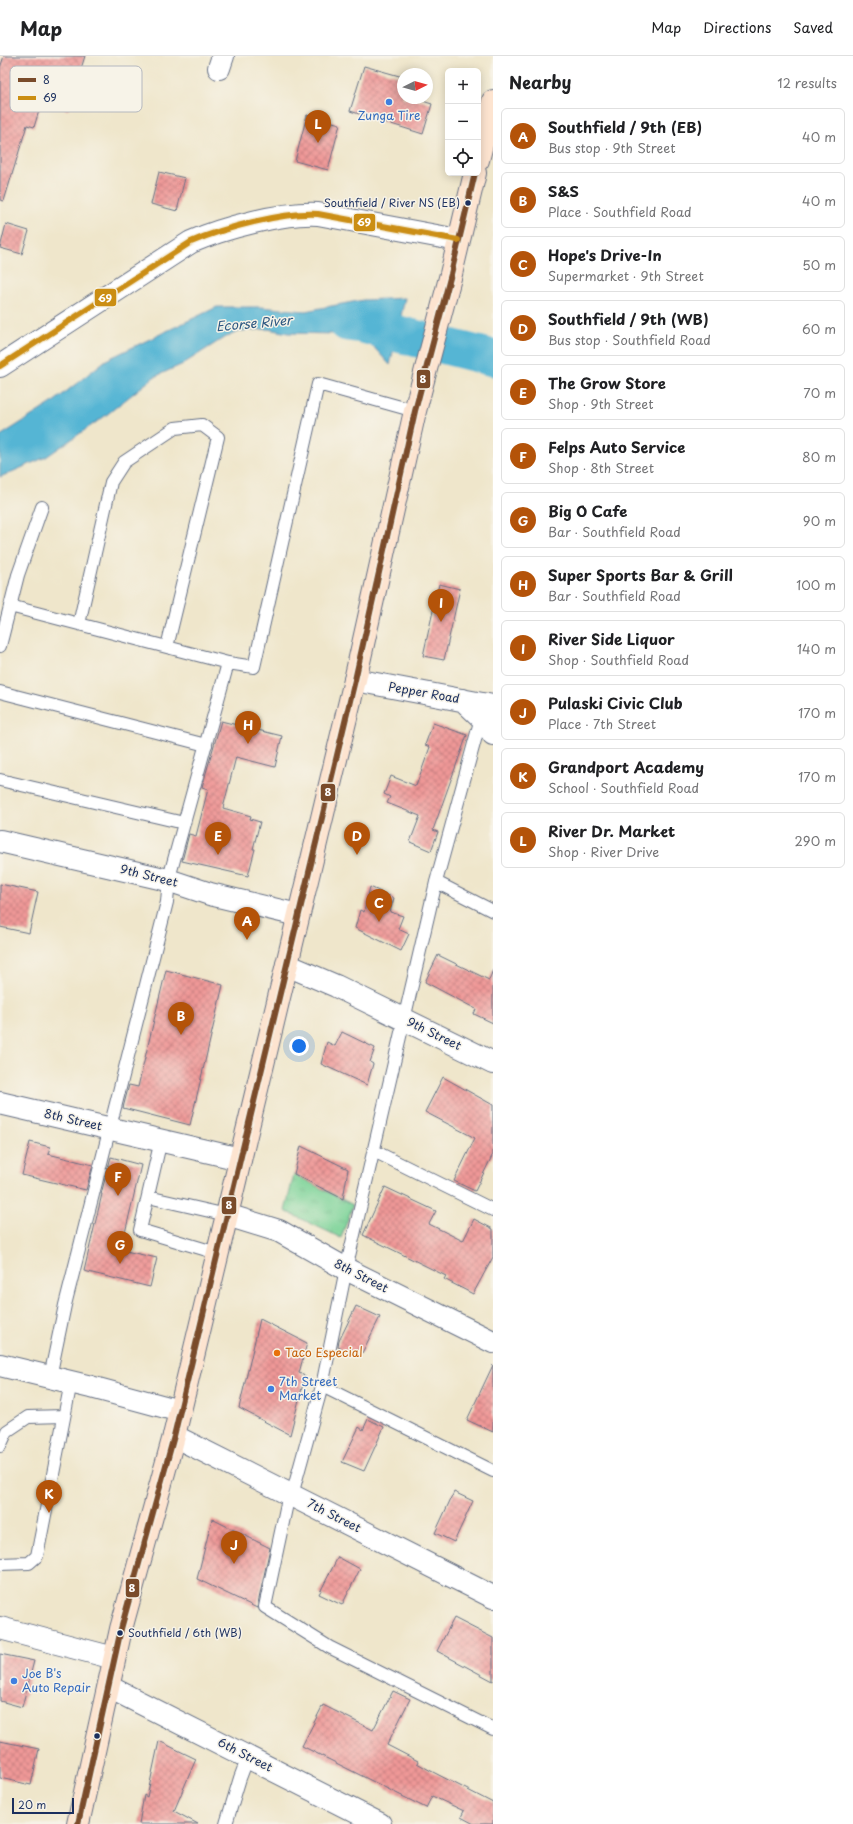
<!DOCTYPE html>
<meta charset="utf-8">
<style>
:root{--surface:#fff;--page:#f2f2f2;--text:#202124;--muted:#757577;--line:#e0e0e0;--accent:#b45309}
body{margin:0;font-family:"Playpen Sans",sans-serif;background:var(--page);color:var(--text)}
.controls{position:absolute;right:12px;top:12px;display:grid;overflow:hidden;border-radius:6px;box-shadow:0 2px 10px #0003}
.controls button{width:36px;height:36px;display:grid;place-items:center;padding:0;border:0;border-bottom:1px solid var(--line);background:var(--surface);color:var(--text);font:20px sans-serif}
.compass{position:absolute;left:397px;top:12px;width:36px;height:36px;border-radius:50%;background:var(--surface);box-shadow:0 2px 10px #0003;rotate:85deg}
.scale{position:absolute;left:12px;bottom:10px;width:62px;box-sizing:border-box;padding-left:4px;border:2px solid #1b2f5e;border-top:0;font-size:11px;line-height:14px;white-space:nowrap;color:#1b2f5e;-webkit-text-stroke:3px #f7f3e8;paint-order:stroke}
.you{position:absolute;left:299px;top:990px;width:14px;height:14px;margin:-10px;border:3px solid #fff;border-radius:50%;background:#1a73e8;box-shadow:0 0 0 6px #1a73e833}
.badge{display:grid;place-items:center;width:26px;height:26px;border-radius:50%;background:var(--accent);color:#fff;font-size:13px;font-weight:700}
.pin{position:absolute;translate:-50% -33px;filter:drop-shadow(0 1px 2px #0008)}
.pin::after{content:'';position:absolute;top:21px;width:14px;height:12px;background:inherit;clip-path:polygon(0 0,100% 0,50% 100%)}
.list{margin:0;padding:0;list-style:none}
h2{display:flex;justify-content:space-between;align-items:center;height:52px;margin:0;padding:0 16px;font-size:17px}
h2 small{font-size:13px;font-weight:400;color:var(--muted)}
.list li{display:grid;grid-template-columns:26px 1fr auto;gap:12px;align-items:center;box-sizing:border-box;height:56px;margin:0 8px 8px;padding:0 8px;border:1px solid var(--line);border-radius:6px}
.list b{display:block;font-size:15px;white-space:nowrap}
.list p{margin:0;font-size:13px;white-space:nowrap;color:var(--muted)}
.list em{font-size:13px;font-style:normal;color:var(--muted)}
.icon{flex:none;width:22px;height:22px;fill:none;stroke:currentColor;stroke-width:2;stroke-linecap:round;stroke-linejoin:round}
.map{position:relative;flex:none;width:493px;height:1768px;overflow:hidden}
header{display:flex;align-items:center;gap:24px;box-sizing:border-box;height:56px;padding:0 20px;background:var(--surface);border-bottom:1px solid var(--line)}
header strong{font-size:19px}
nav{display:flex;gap:22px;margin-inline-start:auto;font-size:14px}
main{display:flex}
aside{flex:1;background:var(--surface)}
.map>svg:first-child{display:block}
</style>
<header>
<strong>Map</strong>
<nav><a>Map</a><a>Directions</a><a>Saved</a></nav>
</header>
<main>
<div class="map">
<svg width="493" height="1768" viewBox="0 0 493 1768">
<defs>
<pattern id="grass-tufts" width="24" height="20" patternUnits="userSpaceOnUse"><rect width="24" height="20" fill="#7bd398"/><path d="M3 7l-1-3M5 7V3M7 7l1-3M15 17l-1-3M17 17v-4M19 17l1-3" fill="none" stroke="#6ab585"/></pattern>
<pattern id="building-cross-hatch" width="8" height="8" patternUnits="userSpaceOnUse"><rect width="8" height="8" fill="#ef9897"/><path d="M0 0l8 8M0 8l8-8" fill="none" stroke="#c17c7e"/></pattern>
</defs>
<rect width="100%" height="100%" fill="#f7f3e8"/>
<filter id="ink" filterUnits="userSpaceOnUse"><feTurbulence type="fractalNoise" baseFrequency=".025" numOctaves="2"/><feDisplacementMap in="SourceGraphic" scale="8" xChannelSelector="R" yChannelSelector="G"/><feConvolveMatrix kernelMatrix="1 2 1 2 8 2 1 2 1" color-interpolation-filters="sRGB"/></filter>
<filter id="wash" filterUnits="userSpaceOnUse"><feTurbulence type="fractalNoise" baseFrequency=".012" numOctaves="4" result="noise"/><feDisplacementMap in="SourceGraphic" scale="16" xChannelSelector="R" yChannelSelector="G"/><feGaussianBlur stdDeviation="0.9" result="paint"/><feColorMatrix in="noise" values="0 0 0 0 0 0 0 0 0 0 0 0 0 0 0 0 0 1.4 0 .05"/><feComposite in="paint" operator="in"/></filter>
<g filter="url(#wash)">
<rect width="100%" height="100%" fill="#efe6cb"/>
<path fill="url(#grass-tufts)" stroke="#4b817b" d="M 294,1118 L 353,1149 L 341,1182 L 285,1155 Z"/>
<path fill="#55b5d4" stroke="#387299" d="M 405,242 L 390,309 L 370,287 L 337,278 L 288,277 L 268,273 L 240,275 L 222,283 L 183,308 L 154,321 L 105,360 L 46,401 L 0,421 L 0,380 L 52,347 L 106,304 L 217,251 L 260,251 L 305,255 L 363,244 Z"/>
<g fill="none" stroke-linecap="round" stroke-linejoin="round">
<path stroke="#55b5d4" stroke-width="37" d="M 347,267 L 363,269 L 493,302"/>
</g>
<g id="blocks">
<path fill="url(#building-cross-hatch)" d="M 4,0 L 85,0 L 68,54 L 42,45 L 34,71 L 27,69 L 4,145 L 0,144 L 0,12 Z
M 364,10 L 403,21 L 403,42 L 413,42 L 432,48 L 423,78 L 350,55 Z
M 307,59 L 340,68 L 328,114 L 295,105 Z
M 159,116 L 185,122 L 177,155 L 151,148 Z
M 6,168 L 29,175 L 22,198 L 0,192 Z
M 439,528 L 460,533 L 444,604 L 423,600 Z
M 221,665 L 282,680 L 275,711 L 236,701 L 223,752 L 251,760 L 250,763 L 260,766 L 253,793 L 255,793 L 248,820 L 182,805 L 189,778 L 196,780 L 208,733 L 202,731 Z
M 433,667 L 467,679 L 433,774 L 438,776 L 431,795 L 410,786 L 420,760 L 387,747 L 390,741 L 384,738 L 391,720 L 416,730 L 430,691 L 425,689 Z
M 0,828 L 38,836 L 29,877 L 0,871 Z
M 370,831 L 394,842 L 390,856 L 403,860 L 398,873 L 409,878 L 401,895 L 355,872 L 360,854 L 364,856 Z
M 438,899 L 489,924 L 493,914 L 493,967 L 474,958 L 476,953 L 425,926 Z
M 166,914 L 223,929 L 190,1069 L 123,1052 L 129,1029 L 138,1031 Z
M 342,976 L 375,992 L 370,1006 L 373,1008 L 367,1029 L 321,1008 L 327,986 L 335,990 Z
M 443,1021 L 493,1049 L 493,1098 L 475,1135 L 454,1125 L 475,1082 L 425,1056 Z
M 30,1086 L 50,1091 L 48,1098 L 93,1109 L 86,1134 L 22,1119 Z
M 301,1090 L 348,1113 L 343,1143 L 294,1118 Z
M 111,1101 L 141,1109 L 121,1194 L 157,1202 L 150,1231 L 84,1215 L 102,1138 L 101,1138 Z
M 385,1131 L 436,1155 L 429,1168 L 463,1185 L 474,1163 L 493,1173 L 493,1201 L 473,1238 L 444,1223 L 446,1220 L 363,1179 Z
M 356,1250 L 380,1261 L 362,1297 L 358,1295 L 356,1300 L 338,1291 L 339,1285 Z
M 260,1263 L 307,1287 L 299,1317 L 305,1320 L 290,1379 L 239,1352 Z
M 493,1309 L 493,1376 L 467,1364 Z
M 368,1363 L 384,1371 L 364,1415 L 342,1406 L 359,1371 L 363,1374 Z
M 454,1436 L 473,1445 L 454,1486 L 435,1477 Z
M 212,1463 L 270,1492 L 257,1552 L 197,1523 Z
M 338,1501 L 360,1513 L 342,1549 L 319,1538 Z
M 454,1562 L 493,1582 L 493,1625 L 437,1595 Z
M 0,1598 L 34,1605 L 22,1651 L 0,1645 Z
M 393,1635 L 410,1643 L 387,1689 L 418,1705 L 417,1707 L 431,1715 L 493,1747 L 493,1768 L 474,1768 L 461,1761 L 464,1755 L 432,1740 L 426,1752 L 302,1690 L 323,1649 L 373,1674 Z
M 0,1685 L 39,1693 L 31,1729 L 0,1722 Z
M 159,1685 L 196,1703 L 174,1755 L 198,1768 L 139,1768 L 144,1739 L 147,1741 Z"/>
</g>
</g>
<g filter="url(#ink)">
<use href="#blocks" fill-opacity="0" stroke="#656f84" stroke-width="1"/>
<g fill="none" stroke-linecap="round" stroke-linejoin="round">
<defs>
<path id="service" d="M 10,550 L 228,607 L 254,611 L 318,328 L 415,355
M 79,568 L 111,426 L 124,406 L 175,372 L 202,369 L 218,381 L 167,591
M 0,590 L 18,519 L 42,451
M 0,636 L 206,689
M 0,724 L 184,767
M 436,826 L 493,855
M 161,1084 L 140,1174 L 217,1197
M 374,1095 L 493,1154
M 148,1141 L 227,1159
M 50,1321 L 65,1249 L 167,846 L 169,822 L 228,607
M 322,1330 L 493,1415
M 0,1390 L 7,1375 L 28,1361 L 64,1360
M 289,1438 L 265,1551 L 329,1591 L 493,1673
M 292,1439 L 322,1330 L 346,1213 L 436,826 L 481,662
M 0,1508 L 29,1507 L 37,1500 L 71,1326
M 226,1768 L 240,1722 L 248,1701"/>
<path id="minor" d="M 219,12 L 223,0
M 355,624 L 493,650
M 463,644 L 483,663 L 493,678
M 0,785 L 168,824 L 210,838 L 298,859
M 287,909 L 336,930 L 493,1007
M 0,1047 L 240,1103
M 227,1159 L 279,1175 L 346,1213 L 493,1286
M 0,1309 L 91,1331 L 180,1355
M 174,1380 L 493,1541
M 0,1572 L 114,1602
M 109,1631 L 380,1768"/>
<path id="tertiary" d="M 0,310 L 191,186 C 223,172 283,156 318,158 L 458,184"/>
<path id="secondary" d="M 478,104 L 493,45
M 78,1768 L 121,1573 L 174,1380 L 355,624 L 415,355 L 451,218 L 475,117"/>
</defs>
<use href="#service" stroke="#656f84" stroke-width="14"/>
<use href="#minor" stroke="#656f84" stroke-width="24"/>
<use href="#tertiary" stroke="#656f84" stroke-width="24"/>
<use href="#secondary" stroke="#656f84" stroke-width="24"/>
<use href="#service" stroke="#fff" stroke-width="12"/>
<use href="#minor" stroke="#fff" stroke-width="22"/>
<use href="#tertiary" stroke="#fff" stroke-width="22"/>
<use href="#secondary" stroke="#fde4d0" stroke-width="22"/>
<defs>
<path id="bus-1" d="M 78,1768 L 121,1573 L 174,1380 L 355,624 L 415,355 L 451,218 L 475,117"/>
<path id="bus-2" d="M 0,310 L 191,186 C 223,172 283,156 318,158 L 458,184"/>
</defs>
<use href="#bus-1" stroke="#f7f3e8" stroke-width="9"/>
<use href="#bus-2" stroke="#f7f3e8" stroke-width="9"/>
<use href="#bus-1" stroke="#7a4b2a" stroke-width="6"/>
<use href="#bus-2" stroke="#cb8e13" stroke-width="6"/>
</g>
</g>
<g fill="#3f7fe0" stroke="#f7f3e8" stroke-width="1.5">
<circle cx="389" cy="46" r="4"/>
<circle cx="271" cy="1333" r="4"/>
<circle cx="14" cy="1625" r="4"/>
</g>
<g fill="#1b2f5e" stroke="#f7f3e8" stroke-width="1.5">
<circle cx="468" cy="147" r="3.5"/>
<circle cx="120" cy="1577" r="3.5"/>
<circle cx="97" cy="1680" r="3.5"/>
</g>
<circle fill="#e8710a" stroke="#f7f3e8" stroke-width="1.5" cx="277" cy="1297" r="4"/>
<g text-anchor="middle" stroke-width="3" stroke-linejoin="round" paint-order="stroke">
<g font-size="11" fill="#1b2f5e" stroke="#f7f3e8" text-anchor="end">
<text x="460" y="151">Southfield / River NS (EB)</text>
<text x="128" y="1581" text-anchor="start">Southfield / 6th (WB)</text>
</g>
<g font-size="12" fill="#366cbe" stroke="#f7f3e8" text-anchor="start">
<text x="389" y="64" text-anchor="middle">Zunga Tire</text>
<text x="279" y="1330">7th Street<tspan x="279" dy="14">Market</tspan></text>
<text x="22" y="1622">Joe B's<tspan x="22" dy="14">Auto Repair</tspan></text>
</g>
<g font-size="12" fill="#1b2f5e" stroke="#f7f3e8">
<text transform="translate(424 637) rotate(10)" y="4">Pepper Road</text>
<text transform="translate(149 820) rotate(14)" y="4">9th Street</text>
<text transform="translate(434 978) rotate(26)" y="4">9th Street</text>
<text transform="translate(73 1064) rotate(13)" y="4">8th Street</text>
<text transform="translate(361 1220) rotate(27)" y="4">8th Street</text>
<text transform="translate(334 1460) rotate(27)" y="4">7th Street</text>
<text transform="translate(245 1699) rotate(27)" y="4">6th Street</text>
</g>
<g font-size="12" fill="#c56008" stroke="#f7f3e8" text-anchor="start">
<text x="285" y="1301">Taco Especial</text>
</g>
<g font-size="13" font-style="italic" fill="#2c5781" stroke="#f7f3e8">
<text transform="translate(254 267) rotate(-5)" y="5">Ecorse River</text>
</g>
</g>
<rect x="10" y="10" width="132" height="46" rx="6" fill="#f7f3e8" stroke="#b5b8bf" stroke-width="1"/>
<rect x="18" y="22" width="18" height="4" fill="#7a4b2a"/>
<rect x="18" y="40" width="18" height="4" fill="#cb8e13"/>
<g font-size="11" fill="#1b2f5e">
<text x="43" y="28">8</text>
<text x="43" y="46">69</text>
</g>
<g stroke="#f7f3e8" stroke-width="1.5">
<rect x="353" y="157" width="23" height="19" rx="4" fill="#cb8e13"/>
<rect x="94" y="232" width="23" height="19" rx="4" fill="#cb8e13"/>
<rect x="416" y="313" width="15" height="20" rx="4" fill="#7a4b2a"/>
<rect x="320" y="727" width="16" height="19" rx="4" fill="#7a4b2a"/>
<rect x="221" y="1140" width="16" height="19" rx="4" fill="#7a4b2a"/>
<rect x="125" y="1522" width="15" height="20" rx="4" fill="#7a4b2a"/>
</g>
<g font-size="11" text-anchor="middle" font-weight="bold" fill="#fff">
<text x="364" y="170">69</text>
<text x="105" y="246">69</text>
<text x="423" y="327">8</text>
<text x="328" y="740">8</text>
<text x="229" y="1153">8</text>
<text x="132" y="1536">8</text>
</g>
</svg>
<div class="controls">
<button>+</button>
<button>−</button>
<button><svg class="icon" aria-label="locate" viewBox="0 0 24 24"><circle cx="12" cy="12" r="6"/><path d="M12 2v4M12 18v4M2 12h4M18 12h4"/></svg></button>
</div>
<svg class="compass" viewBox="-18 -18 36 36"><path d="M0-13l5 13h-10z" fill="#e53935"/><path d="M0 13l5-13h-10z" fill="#757577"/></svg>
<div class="scale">20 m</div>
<div class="you"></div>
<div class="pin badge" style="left:247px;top:884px">A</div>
<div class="pin badge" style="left:181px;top:979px">B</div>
<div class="pin badge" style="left:379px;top:866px">C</div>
<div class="pin badge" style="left:357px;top:799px">D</div>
<div class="pin badge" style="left:218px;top:799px">E</div>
<div class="pin badge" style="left:118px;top:1140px">F</div>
<div class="pin badge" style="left:120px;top:1208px">G</div>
<div class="pin badge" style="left:248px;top:688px">H</div>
<div class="pin badge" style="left:441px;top:566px">I</div>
<div class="pin badge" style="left:234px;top:1508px">J</div>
<div class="pin badge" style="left:49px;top:1457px">K</div>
<div class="pin badge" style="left:318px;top:87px">L</div>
</div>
<aside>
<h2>Nearby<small>12 results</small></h2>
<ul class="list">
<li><span class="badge">A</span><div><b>Southfield / 9th (EB)</b><p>Bus stop · 9th Street</p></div><em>40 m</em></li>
<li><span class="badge">B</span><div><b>S&amp;S</b><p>Place · Southfield Road</p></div><em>40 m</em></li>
<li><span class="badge">C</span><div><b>Hope's Drive-In</b><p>Supermarket · 9th Street</p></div><em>50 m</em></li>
<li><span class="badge">D</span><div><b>Southfield / 9th (WB)</b><p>Bus stop · Southfield Road</p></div><em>60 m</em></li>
<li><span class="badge">E</span><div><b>The Grow Store</b><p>Shop · 9th Street</p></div><em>70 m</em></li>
<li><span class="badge">F</span><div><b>Felps Auto Service</b><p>Shop · 8th Street</p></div><em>80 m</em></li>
<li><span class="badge">G</span><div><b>Big O Cafe</b><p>Bar · Southfield Road</p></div><em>90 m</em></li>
<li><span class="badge">H</span><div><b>Super Sports Bar &amp; Grill</b><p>Bar · Southfield Road</p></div><em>100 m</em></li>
<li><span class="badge">I</span><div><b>River Side Liquor</b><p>Shop · Southfield Road</p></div><em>140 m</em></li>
<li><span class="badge">J</span><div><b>Pulaski Civic Club</b><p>Place · 7th Street</p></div><em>170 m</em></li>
<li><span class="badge">K</span><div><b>Grandport Academy</b><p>School · Southfield Road</p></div><em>170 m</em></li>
<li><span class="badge">L</span><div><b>River Dr. Market</b><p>Shop · River Drive</p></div><em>290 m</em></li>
</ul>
</aside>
</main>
